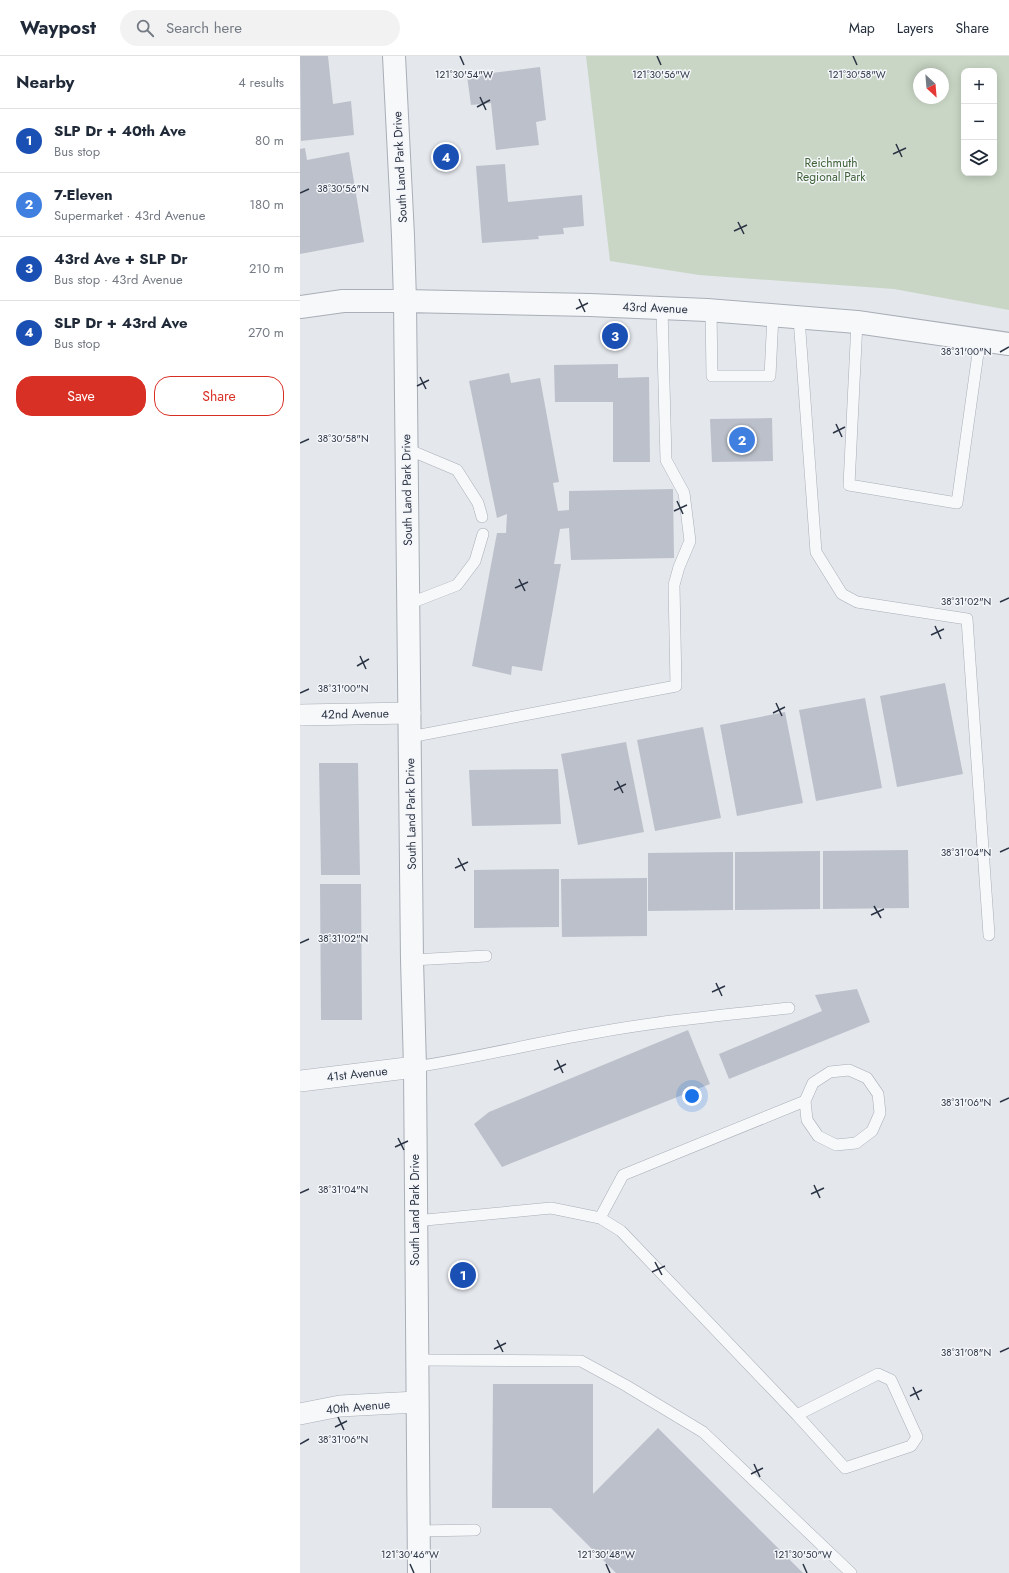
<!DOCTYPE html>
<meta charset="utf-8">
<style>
:root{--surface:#fff;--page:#f2f2f3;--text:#1f2937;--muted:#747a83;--line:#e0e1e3;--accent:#d93025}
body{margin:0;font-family:Jost,sans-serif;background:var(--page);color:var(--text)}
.controls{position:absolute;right:12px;top:12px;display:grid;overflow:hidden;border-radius:8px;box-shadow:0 2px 10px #0003}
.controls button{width:36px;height:36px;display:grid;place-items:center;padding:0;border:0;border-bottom:1px solid var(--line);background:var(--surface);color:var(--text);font:20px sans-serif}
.compass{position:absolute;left:613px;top:12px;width:36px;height:36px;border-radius:50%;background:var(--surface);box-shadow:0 2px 10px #0003;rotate:154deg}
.you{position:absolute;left:392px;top:1040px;width:14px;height:14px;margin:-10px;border:3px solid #fff;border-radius:50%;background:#1a73e8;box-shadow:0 0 0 6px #1a73e833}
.badge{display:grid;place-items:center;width:26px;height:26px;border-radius:50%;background:var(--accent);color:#fff;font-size:13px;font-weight:700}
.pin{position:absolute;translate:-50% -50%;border:2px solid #fff;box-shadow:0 1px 4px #0006}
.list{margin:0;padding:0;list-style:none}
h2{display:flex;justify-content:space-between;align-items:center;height:52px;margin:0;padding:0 16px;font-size:17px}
h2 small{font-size:13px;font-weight:400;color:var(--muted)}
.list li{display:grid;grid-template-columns:26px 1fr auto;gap:12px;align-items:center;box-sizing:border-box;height:64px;padding:0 16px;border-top:1px solid var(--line)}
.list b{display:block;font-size:15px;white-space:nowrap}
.list p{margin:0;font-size:13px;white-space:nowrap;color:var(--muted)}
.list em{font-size:13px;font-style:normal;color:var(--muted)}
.actions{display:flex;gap:8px;padding:12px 16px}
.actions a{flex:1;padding:9px 0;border:1px solid var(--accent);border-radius:16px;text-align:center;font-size:14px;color:var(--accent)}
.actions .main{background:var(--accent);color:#fff}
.icon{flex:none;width:22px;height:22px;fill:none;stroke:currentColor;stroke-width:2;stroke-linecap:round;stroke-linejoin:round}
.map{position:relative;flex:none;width:709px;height:1517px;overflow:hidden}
header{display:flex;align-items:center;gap:24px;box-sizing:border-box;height:56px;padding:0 20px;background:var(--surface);border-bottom:1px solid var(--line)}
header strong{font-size:19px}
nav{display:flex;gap:22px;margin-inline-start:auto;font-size:14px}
.search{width:280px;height:36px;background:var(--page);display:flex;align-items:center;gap:10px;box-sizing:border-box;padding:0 14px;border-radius:22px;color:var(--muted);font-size:15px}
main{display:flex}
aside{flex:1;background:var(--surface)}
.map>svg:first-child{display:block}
</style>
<header>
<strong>Waypost</strong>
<div class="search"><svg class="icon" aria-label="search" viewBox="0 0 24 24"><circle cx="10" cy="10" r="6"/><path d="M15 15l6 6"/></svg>Search here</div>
<nav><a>Map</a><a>Layers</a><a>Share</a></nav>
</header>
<main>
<aside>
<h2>Nearby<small>4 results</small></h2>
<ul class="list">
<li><span class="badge" style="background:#1a4fb4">1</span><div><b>SLP Dr + 40th Ave</b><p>Bus stop</p></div><em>80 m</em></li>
<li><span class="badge" style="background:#3f7fe0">2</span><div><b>7-Eleven</b><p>Supermarket · 43rd Avenue</p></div><em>180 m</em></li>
<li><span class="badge" style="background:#1a4fb4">3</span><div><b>43rd Ave + SLP Dr</b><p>Bus stop · 43rd Avenue</p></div><em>210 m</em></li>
<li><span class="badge" style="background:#1a4fb4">4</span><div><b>SLP Dr + 43rd Ave</b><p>Bus stop</p></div><em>270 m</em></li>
</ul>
<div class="actions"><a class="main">Save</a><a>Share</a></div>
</aside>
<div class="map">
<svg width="709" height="1517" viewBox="0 0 709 1517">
<rect width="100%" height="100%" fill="#e4e7ec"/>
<path fill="#c9d6c5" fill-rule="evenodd" d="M 286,0 L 709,0 L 709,254 L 594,233 L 399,219 L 310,205 ZM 664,15 L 694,15 L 694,117 L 664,117 ZM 619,18 L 643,18 L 643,42 L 619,42 Z"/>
<path fill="#bbc0ca" d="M 0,0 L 28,0 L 33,48 L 51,45 L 54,79 L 1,85 Z
M 240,11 L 246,64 L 236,66 L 239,89 L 196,94 L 191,47 L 171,49 L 167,20 Z
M 5,92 L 7,104 L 49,96 L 64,186 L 0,198 L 0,93 Z
M 205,108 L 208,146 L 282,139 L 284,170 L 263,172 L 264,178 L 238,180 L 239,183 L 182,187 L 176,110 Z
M 318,308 L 318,322 L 349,321 L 350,406 L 313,406 L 313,346 L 255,346 L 254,309 Z
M 209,317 L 211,327 L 240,322 L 259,426 L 253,427 L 258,455 L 269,454 L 269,435 L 373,433 L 374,502 L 271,504 L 269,472 L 260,473 L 254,508 L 261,508 L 242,615 L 212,610 L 211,619 L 172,610 L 197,477 L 206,477 L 207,458 L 197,462 L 169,325 Z
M 472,362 L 473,405 L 412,406 L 410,363 Z
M 645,627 L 663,718 L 597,731 L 580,640 Z
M 565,642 L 582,732 L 516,745 L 499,654 Z
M 485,656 L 503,747 L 437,760 L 420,669 Z
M 403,671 L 421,762 L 355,775 L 337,684 Z
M 326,686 L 344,776 L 278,789 L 261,698 Z
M 19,707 L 58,707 L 60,819 L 21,819 Z
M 258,713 L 261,768 L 172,770 L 169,714 Z
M 608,794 L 609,852 L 523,853 L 523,795 Z
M 520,795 L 520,853 L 435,854 L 435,796 Z
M 433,796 L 433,854 L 348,855 L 348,797 Z
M 259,813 L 259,871 L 174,872 L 174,814 Z
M 347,822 L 347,880 L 262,881 L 261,823 Z
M 20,828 L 61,828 L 62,964 L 21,964 Z
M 557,933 L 570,966 L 429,1023 L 419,998 L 522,955 L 515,939 Z
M 388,974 L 410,1028 L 202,1111 L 174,1068 L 189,1056 Z
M 193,1328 L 293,1328 L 293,1438 L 358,1372 L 503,1517 L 316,1517 L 251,1452 L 192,1452 Z"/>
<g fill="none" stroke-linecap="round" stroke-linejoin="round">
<defs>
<path id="service" d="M 411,254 L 412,320 L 470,320 L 473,259
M 499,262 L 516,496 L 542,538 L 557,546 L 667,563 L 689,879
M 557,266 L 549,429 L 657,447 L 680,283
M 107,393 L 157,414 L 178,447 L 182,461
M 108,548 L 157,529 L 175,505 L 183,478
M 110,681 L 376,630 L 374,529 L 379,511 L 390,485 L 384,437 L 366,404 L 362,252
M 112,904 L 186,900
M 115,1011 C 175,1002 234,987 294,977 C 359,965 424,959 489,952
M 300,1162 L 323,1119 L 505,1045 L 513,1027 L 530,1016 L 549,1014 L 567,1022 L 578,1038 L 580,1057 L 572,1075 L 556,1087 L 536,1089 L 518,1080 L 507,1064 L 505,1045
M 115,1165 L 251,1152 L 300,1162 L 321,1175 L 497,1359 L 545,1412 L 611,1390 L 617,1381 L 591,1324 L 578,1318 L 497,1359
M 117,1304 L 281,1305 L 325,1329 L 403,1376 L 551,1517
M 118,1475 L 175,1474"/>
<path id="minor" d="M 0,659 L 110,657
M 0,1025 L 115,1011
M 0,1358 L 40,1350 L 117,1346"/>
<path id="tertiary" d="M 94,0 L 103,180 L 105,245 L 112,904 L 115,1011 L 119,1517
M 0,251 L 43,245 L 105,245 L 290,249 L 407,254 L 557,266 L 709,288"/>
</defs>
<use href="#service" stroke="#a9aeb7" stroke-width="12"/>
<use href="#minor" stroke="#a9aeb7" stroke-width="22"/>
<use href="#tertiary" stroke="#a9aeb7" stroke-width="24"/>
<use href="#service" stroke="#f7f8fa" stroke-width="11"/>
<use href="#minor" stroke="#f7f8fa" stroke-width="21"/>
<use href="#tertiary" stroke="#f7f8fa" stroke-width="22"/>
</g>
<path fill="none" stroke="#2b3445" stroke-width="1.5" d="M 160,0 L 164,9M 357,0 L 361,9M 553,0 L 557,9M 180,41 L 186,54M 177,51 L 190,44M 596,88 L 602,101M 593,98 L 606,92M 0,137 L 9,133M 438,166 L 444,178M 434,175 L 447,169M 279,243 L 285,256M 276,253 L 288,247M 700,296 L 709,291M 120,321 L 126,333M 117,330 L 129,324M 536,368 L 542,381M 533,377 L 545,371M 0,387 L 9,383M 377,445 L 383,458M 374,455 L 387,449M 219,523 L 225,535M 215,532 L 228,526M 700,546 L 709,542M 635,570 L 641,583M 631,579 L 644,573M 60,600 L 66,613M 57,610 L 69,603M 0,637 L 9,633M 476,647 L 482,660M 473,657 L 485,651M 317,725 L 323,737M 314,734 L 326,728M 700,796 L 709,792M 158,802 L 165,815M 155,812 L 168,806M 574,850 L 581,862M 571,859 L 584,853M 0,887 L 9,883M 416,927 L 422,940M 412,936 L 425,930M 257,1004 L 263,1017M 254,1014 L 266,1008M 700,1046 L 709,1042M 98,1082 L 104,1094M 95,1091 L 108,1085M 514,1129 L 520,1142M 0,1137 L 9,1133M 511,1138 L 524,1132M 355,1206 L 362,1219M 352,1216 L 365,1210M 197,1284 L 203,1296M 194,1293 L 206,1287M 700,1296 L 709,1292M 613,1331 L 619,1344M 610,1340 L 622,1334M 38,1361 L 44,1374M 35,1371 L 47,1365M 0,1388 L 9,1383M 454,1408 L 460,1421M 451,1418 L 463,1412M 110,1508 L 114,1517M 306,1508 L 310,1517M 503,1508 L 507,1517"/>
<g text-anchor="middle" stroke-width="3" stroke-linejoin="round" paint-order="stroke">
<g font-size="12" fill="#3f6138" stroke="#f4f6f9">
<text x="531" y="111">Reichmuth<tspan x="531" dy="14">Regional Park</tspan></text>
</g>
<g font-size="12" fill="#2b3445" stroke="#f4f6f9">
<text transform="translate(100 111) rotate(-93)" y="4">South Land Park Drive</text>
<text transform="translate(355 252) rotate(2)" y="4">43rd Avenue</text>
<text transform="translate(107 434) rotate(-91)" y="4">South Land Park Drive</text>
<text transform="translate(55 658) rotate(-1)" y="4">42nd Avenue</text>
<text transform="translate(111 758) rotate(-91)" y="4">South Land Park Drive</text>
<text transform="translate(57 1018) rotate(-6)" y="4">41st Avenue</text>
<text transform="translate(115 1154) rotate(-90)" y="4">South Land Park Drive</text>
<text transform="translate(58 1351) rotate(-5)" y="4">40th Avenue</text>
</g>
</g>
<g font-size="10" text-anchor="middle" fill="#2b3445" stroke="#f4f6f9" stroke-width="3" stroke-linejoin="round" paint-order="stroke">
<text x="164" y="22">121°30'54"W</text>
<text x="361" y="22">121°30'56"W</text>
<text x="557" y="22">121°30'58"W</text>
<text x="43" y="136">38°30'56"N</text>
<text x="666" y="299">38°31'00"N</text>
<text x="43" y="386">38°30'58"N</text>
<text x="666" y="549">38°31'02"N</text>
<text x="43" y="636">38°31'00"N</text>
<text x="666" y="800">38°31'04"N</text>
<text x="43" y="886">38°31'02"N</text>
<text x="666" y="1050">38°31'06"N</text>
<text x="43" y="1137">38°31'04"N</text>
<text x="666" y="1300">38°31'08"N</text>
<text x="43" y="1387">38°31'06"N</text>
<text x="110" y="1502">121°30'46"W</text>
<text x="306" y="1502">121°30'48"W</text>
<text x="503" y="1502">121°30'50"W</text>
</g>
</svg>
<div class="controls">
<button>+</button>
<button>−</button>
<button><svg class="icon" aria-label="layers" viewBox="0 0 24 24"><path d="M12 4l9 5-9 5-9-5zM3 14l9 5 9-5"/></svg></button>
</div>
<svg class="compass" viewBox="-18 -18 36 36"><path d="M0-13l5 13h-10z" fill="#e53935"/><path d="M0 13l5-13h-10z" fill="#747a83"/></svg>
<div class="you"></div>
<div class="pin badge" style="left:163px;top:1219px;background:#1a4fb4">1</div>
<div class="pin badge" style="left:442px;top:384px;background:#3f7fe0">2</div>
<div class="pin badge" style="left:315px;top:280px;background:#1a4fb4">3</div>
<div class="pin badge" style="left:146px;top:101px;background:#1a4fb4">4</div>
</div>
</main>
